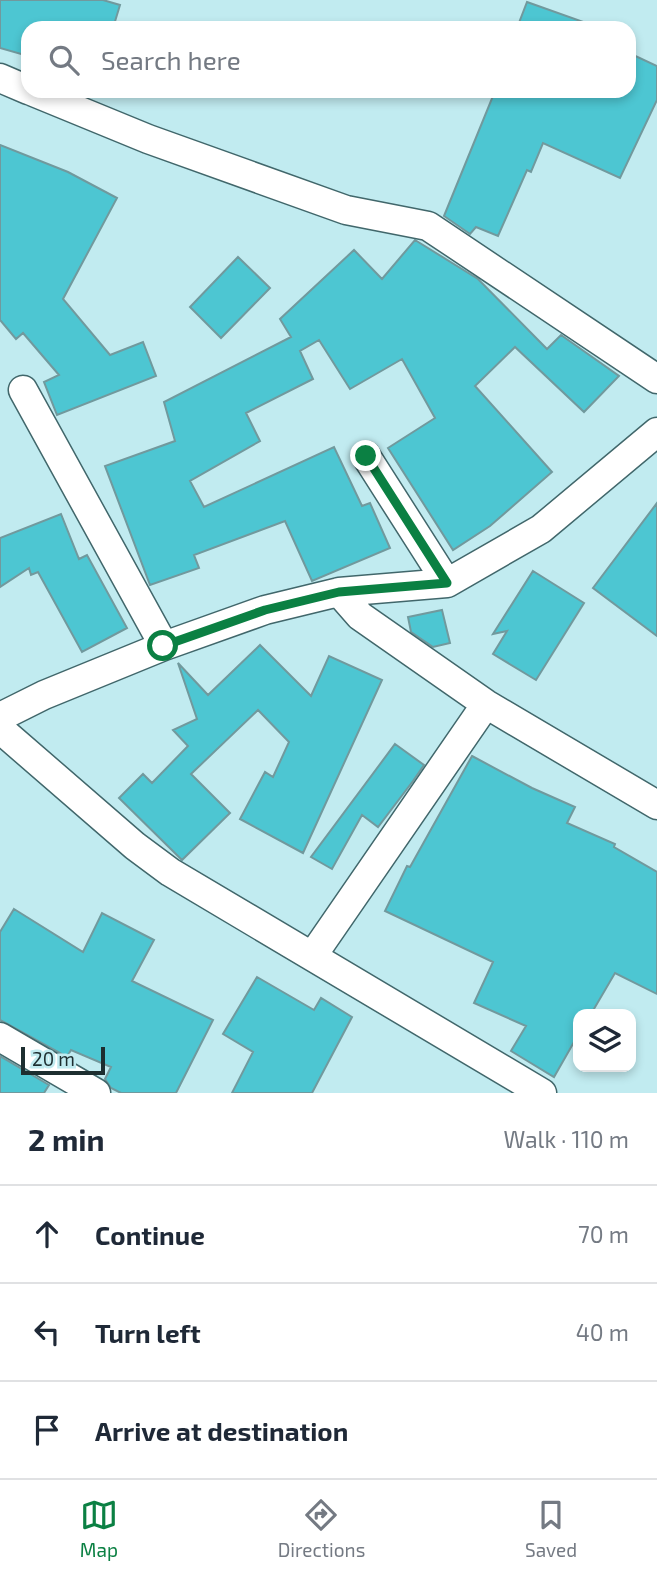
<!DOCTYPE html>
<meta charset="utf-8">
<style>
:root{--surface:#fff;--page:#f2f2f3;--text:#1f2937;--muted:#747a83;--line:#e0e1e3;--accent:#0b8043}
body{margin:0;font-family:"Exo 2",sans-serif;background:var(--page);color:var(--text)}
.controls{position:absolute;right:21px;bottom:21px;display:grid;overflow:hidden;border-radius:14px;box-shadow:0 4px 10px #0003}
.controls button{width:63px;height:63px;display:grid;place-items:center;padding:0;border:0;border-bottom:2px solid var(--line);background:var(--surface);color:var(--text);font:35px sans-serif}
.scale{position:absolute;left:21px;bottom:18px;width:84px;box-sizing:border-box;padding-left:7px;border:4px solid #1d2e30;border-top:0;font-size:19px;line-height:24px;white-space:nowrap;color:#1d2e30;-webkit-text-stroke:5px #c1ebf0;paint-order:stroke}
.stop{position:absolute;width:21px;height:21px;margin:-16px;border:5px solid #0b8043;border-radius:50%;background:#fff}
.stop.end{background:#0b8043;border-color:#fff;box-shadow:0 2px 7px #0008}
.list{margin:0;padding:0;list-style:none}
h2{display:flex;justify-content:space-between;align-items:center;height:91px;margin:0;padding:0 28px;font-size:30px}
h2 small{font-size:23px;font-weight:400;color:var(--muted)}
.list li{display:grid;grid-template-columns:46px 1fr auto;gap:21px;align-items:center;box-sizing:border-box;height:98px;padding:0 28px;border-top:2px solid var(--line)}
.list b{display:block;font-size:26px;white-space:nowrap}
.list em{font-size:23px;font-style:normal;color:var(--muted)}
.icon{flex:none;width:38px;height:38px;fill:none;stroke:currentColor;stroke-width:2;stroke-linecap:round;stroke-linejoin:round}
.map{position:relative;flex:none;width:657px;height:1093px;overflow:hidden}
.search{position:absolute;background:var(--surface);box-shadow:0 4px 10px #0003;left:21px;right:21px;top:21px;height:77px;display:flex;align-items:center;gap:18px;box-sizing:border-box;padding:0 24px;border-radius:21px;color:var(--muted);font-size:26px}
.sheet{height:385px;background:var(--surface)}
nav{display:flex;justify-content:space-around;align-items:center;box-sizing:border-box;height:98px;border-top:2px solid var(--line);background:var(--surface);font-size:19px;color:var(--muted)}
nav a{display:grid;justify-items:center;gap:4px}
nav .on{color:var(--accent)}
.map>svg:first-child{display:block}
</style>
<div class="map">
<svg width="657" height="1093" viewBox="0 0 657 1093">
<rect width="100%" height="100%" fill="#c1ebf0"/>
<path fill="#4dc6d2" stroke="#71999d" stroke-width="2" d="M 0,0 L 103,0 L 120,5 L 113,28 L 28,28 L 28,56 L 0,48 Z
M 527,2 L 592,25 L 591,28 L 517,28 Z
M 629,53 L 657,66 L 657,100 L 620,178 L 543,143 L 531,172 L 527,170 L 498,236 L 476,227 L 470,234 L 444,216 L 495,91 L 629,91 Z
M 0,145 L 68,172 L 117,198 L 63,299 L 110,355 L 143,342 L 156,376 L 57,415 L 44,382 L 59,375 L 23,333 L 16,339 L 0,320 Z
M 415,240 L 478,279 L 547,349 L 561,335 L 619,376 L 584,412 L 515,347 L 475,386 L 552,472 L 490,526 L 453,550 L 388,448 L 435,418 L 402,359 L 350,389 L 319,340 L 300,351 L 313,379 L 246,413 L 260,441 L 190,481 L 204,507 L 334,447 L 362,506 L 370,503 L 390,548 L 312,581 L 285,521 L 194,555 L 199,568 L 150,585 L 105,466 L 175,441 L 164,402 L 291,337 L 280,319 L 354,250 L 382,279 Z
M 238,257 L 270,288 L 221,338 L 190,307 Z
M 657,503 L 657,636 L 593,588 Z
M 61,514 L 79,559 L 87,555 L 127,628 L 82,652 L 38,572 L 31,575 L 29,568 L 0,587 L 0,538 Z
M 533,571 L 584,603 L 536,680 L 493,654 L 507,631 L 493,634 Z
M 442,610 L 450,643 L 433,647 L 411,632 L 408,617 Z
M 260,645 L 311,696 L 329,656 L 382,680 L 303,853 L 240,819 L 265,772 L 273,777 L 289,742 L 258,710 L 191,774 L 230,813 L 182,860 L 119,798 L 143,774 L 152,783 L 188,746 L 173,730 L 197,719 L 178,663 L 208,695 Z
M 395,744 L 424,765 L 413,781 L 378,827 L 362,815 L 332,869 L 311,857 Z
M 472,756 L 532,788 L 575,807 L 567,823 L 615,844 L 614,847 L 657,872 L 657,994 L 615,973 L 591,1014 L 578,1014 L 578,1035 L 554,1077 L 511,1051 L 526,1026 L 474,1003 L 493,962 L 385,911 L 407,866 L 410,867 Z
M 14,909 L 83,952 L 102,913 L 154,940 L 132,981 L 213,1020 L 176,1093 L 121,1093 L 111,1088 L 105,1079 L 111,1067 L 71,1050 L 67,1057 L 0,1020 L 0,932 Z
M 257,977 L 314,1010 L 321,998 L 352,1017 L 312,1093 L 232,1093 L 253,1052 L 223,1034 Z
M 0,1056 L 49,1085 L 44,1093 L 0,1093 Z"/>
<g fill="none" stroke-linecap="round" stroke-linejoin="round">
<defs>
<path id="minor" d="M 0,78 L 28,90
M 31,91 L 148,139 L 346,210 L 428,226 L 657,379
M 23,390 L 164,646
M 366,456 L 447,583
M 339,592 L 360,616 L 486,704 L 657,805
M 0,717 L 44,695 L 164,646 L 265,610 L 339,592 L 447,583 L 541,529 L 657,432
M 0,729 L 135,846 L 170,872 L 542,1093
M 313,955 L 486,704
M 0,1037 L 96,1093"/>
</defs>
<use href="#minor" stroke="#41676b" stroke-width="31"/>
<use href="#minor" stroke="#fff" stroke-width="28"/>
</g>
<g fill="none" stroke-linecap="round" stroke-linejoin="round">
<path stroke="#0b8043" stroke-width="9" d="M 163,646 L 265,610 L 339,592 L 447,583 L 366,456"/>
</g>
</svg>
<div class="controls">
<button><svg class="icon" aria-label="layers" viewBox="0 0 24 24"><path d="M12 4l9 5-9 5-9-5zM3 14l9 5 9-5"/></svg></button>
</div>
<div class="scale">20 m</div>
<div class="stop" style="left:163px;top:646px"></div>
<div class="stop end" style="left:366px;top:456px"></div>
<div class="search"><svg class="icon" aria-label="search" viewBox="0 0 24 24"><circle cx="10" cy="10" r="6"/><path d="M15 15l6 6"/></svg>Search here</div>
</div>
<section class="sheet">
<h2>2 min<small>Walk · 110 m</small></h2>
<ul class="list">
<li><svg class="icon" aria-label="ahead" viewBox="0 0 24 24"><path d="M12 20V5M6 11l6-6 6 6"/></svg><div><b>Continue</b></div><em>70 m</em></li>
<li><svg class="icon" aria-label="left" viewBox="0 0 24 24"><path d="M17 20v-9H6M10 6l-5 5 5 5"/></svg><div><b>Turn left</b></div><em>40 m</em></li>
<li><svg class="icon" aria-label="arrive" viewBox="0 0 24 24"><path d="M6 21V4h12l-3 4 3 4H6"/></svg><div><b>Arrive at destination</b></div></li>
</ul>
</section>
<nav>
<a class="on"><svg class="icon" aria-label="map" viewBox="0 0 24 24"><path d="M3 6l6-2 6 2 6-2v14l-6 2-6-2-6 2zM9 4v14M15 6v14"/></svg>Map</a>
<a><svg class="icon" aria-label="directions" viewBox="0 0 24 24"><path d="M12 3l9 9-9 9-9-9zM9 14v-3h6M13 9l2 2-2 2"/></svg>Directions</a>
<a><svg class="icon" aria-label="saved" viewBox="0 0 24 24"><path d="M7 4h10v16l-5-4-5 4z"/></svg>Saved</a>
</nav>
